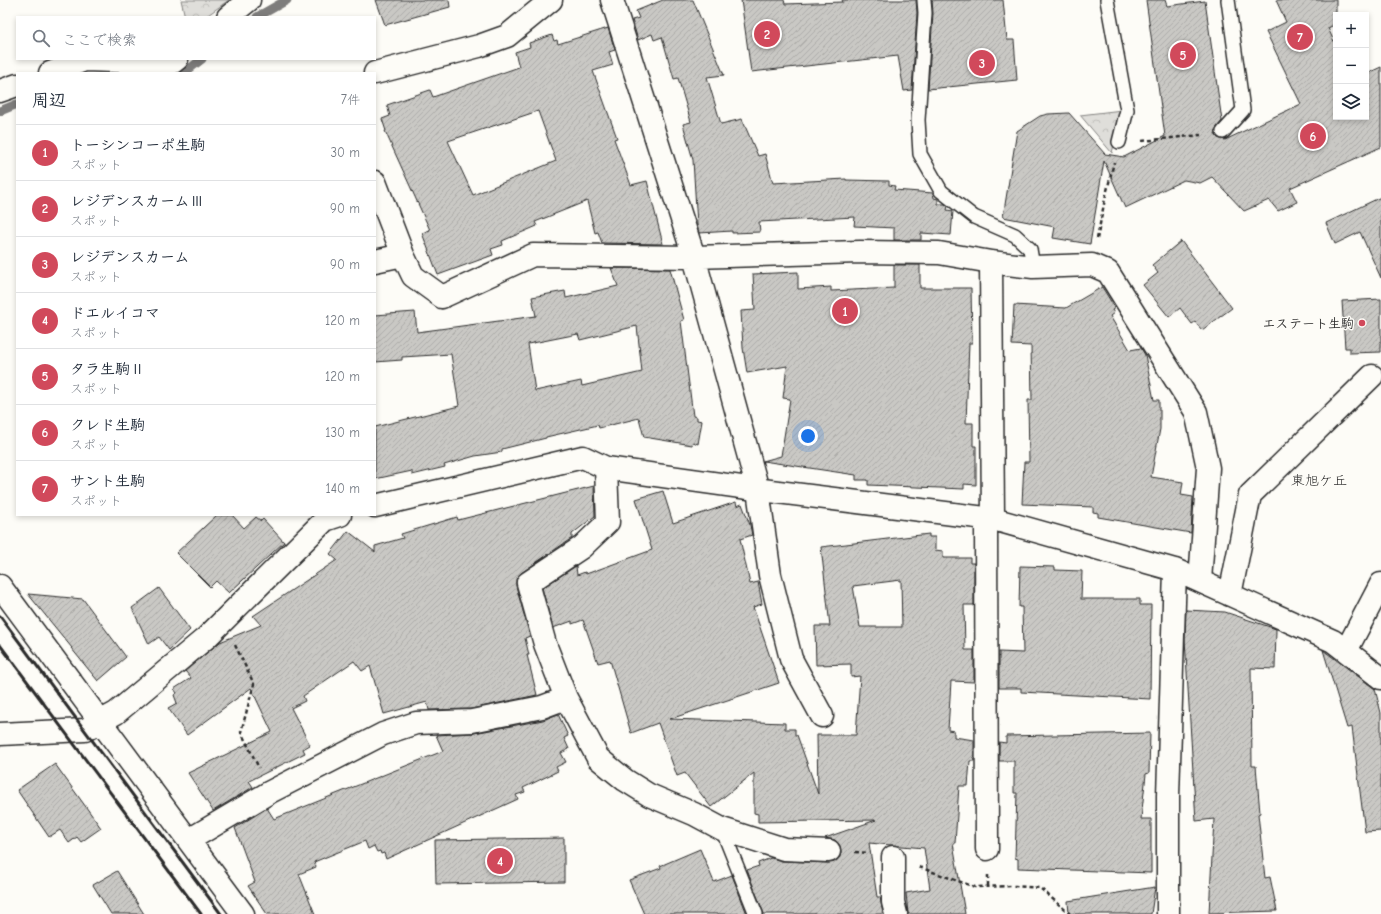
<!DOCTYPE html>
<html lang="ja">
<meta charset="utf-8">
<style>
:root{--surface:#fff;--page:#f2f2f3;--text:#1f2937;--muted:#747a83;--line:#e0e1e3;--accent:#d1495b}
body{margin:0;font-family:"Comic Neue","Klee One",sans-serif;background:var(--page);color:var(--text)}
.controls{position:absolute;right:12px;top:12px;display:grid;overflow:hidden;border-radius:0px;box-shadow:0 2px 6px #0003}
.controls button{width:36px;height:36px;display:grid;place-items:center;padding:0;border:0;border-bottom:1px solid var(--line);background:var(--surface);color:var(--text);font:20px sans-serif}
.you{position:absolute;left:808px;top:436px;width:14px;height:14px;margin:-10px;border:3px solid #fff;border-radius:50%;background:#1a73e8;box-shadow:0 0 0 6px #1a73e833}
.badge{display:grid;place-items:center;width:26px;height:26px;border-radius:50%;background:var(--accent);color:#fff;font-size:13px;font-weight:700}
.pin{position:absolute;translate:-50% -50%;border:2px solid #fff;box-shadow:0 1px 4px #0006}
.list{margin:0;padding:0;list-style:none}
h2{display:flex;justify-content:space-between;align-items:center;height:52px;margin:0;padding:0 16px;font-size:17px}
h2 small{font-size:13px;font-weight:400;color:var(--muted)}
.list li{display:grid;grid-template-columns:26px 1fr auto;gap:12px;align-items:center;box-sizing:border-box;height:56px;padding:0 16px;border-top:1px solid var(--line)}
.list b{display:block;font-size:15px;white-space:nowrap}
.list p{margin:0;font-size:13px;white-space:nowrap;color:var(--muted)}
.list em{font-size:13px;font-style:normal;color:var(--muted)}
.icon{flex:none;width:22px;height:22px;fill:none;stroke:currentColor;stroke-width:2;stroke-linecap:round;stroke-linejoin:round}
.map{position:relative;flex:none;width:1381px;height:914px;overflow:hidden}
.search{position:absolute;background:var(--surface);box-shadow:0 2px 6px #0003;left:16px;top:16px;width:360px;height:44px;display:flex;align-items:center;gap:10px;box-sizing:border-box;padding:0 14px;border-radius:0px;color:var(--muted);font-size:15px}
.panel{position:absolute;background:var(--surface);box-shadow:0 2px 6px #0003;left:16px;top:72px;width:360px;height:444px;border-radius:0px}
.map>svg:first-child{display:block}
</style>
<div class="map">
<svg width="1381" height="914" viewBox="0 0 1381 914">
<defs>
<pattern id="park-crowns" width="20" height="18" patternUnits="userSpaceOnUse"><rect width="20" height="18" fill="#dfdeda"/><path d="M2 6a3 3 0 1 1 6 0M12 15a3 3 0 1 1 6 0" fill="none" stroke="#c0bfbb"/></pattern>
<pattern id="building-hatch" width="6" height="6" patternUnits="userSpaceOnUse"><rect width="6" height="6" fill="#c9c8c4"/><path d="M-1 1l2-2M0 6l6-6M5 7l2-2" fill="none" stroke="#adaca9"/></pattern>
</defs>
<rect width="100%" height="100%" fill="#fdfcf7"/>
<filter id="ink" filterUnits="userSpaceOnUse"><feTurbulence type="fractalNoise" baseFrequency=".025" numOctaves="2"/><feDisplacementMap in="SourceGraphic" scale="8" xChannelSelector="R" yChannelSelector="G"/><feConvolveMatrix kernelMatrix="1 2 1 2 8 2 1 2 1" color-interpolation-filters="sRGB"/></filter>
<g filter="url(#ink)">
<path fill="url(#park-crowns)" stroke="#858482" d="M 181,0 L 229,0 L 205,17 L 185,17 Z
M 1122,110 L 1112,153 L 1080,115 Z"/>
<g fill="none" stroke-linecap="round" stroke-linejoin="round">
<path stroke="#7e7d7b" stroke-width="9" d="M 257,17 L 287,0
M 184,73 L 202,59
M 0,111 L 17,104"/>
</g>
<path fill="url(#building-hatch)" stroke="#2b2b2b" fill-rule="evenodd" d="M 376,0 L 449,0 L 450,7 L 385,25 Z
M 663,0 L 693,0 L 724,75 L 707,77 L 721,124 L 742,119 L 758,156 L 765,154 L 773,183 L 846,179 L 846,180 L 889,181 L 889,185 L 895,186 L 894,190 L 933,193 L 934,198 L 938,199 L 938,204 L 945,204 L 948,206 L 947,210 L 953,211 L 951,235 L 921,233 L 921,240 L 894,240 L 894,228 L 854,226 L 855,217 L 759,222 L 760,232 L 732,233 L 732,231 L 699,233 L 697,225 L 693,160 L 683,124 L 691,122 L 678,78 L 674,79 L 662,37 L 654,40 L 652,34 L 638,40 L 632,20 L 639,18 L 636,11 Z
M 741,0 L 784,0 L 785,4 L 843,2 L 842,0 L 916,0 L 917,13 L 912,90 L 904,91 L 898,56 L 751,72 Z
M 932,0 L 1003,0 L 1007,40 L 1014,40 L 1017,80 L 928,89 L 933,13 Z
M 1146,0 L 1165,0 L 1167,6 L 1205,1 L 1222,121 L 1217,127 L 1215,134 L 1218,138 L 1225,140 L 1301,104 L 1266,32 L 1286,22 L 1276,0 L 1336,0 L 1336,24 L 1328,28 L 1336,46 L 1336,117 L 1366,117 L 1366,74 L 1381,67 L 1381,147 L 1290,188 L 1297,202 L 1278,211 L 1269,200 L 1244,211 L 1212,177 L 1200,183 L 1184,180 L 1125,208 L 1104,161 L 1090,244 L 1053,238 L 1055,227 L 1003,217 L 1017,131 L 1040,116 L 1048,114 L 1069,113 L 1105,154 L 1124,157 L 1165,136 Z
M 608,28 L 615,50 L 609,52 L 613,65 L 593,71 L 617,138 L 614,139 L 631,185 L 647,181 L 663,244 L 602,243 L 598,232 L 595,233 L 587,201 L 535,222 L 537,226 L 502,241 L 503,245 L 491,249 L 493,255 L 438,275 L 422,233 L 430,230 L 385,131 L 386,131 L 382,119 L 390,116 L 387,105 L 430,90 L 433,97 L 519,67 L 515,52 L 530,47 L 529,43 L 552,35 L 554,41 L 557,40 L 558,44 ZM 538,111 L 556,161 L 473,195 L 448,141 Z
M 1381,197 L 1381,278 L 1360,232 L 1335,244 L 1326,223 Z
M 1181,241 L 1232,308 L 1202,330 L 1195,322 L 1192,324 L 1180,308 L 1169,317 L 1143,285 L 1158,273 L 1152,265 Z
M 894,265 L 920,265 L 920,288 L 971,288 L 972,343 L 969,343 L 966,423 L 973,423 L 973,446 L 976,446 L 976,485 L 964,484 L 964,489 L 868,485 L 868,480 L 856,480 L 856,475 L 763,461 L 781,456 L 790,399 L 783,398 L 787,366 L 747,373 L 743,348 L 741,311 L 755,310 L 753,274 L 798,272 L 798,289 L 831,287 L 831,291 L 894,288 Z
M 611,268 L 670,269 L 684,320 L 681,321 L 693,416 L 697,417 L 697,420 L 702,421 L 698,444 L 693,442 L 692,445 L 644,437 L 639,418 L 599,428 L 598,425 L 546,437 L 546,438 L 502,449 L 502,452 L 475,456 L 444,465 L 445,467 L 412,475 L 412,471 L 375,479 L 375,427 L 459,406 L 451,354 L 402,357 L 402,360 L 375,362 L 375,315 L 415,312 L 417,332 L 536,316 L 532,297 L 565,291 L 566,298 L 618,286 ZM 637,326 L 642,372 L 582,386 L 581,381 L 535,391 L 528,344 L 578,334 L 580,340 Z
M 1102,287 L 1115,308 L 1112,310 L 1114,313 L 1110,316 L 1130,350 L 1141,348 L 1145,355 L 1154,400 L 1159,400 L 1159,410 L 1160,410 L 1160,429 L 1151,477 L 1183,482 L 1181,495 L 1193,497 L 1191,533 L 1098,517 L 1098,513 L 1093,512 L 1093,507 L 1022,504 L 1024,462 L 1029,462 L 1028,400 L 1032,400 L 1031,346 L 1012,345 L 1014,305 L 1066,308 Z
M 1381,299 L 1381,352 L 1350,353 L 1350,348 L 1345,348 L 1342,301 Z
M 594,486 L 595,516 L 572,534 L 572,538 L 521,573 L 516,579 L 516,586 L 530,636 L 525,638 L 529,655 L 527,655 L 537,695 L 471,709 L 429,710 L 427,702 L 384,714 L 370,666 L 362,671 L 354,661 L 303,696 L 305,701 L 291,708 L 310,745 L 303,749 L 305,753 L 249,781 L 253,787 L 213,811 L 188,773 L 272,732 L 251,688 L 187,735 L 168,708 L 177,703 L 174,695 L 177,693 L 174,689 L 191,678 L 185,671 L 220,642 L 261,625 L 253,616 L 337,560 L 330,554 L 348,531 L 375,552 L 375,546 L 403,538 L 401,534 L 457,517 L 458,520 Z
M 663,491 L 673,523 L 736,502 L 737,506 L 742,504 L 750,525 L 752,535 L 740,539 L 750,584 L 758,582 L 762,604 L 753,607 L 779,683 L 670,719 L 785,723 L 785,729 L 795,729 L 795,735 L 797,735 L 818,794 L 817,735 L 856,735 L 860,676 L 851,677 L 851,664 L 816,665 L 815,626 L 830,626 L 821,547 L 929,534 L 929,537 L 935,537 L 935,550 L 943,551 L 943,558 L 970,558 L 970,563 L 974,563 L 974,605 L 964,605 L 965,650 L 974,650 L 974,682 L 951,681 L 948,730 L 954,731 L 954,737 L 974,740 L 974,761 L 970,761 L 968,786 L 959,786 L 955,843 L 953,843 L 965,914 L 908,914 L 906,893 L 930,889 L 924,848 L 869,843 L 877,897 L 880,897 L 883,914 L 764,914 L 747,870 L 759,866 L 758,863 L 771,858 L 783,861 L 828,863 L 834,862 L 840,857 L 841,852 L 840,846 L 835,840 L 825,838 L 876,820 L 758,822 L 758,814 L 754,813 L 754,773 L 711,807 L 685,773 L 677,776 L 658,723 L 631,733 L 610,660 L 598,663 L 583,620 L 572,624 L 572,621 L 553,628 L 542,588 L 576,566 L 577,575 L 585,572 L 586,574 L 652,550 L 636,499 ZM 901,580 L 902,627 L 860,627 L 853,586 Z
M 217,515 L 232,515 L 244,528 L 256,517 L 261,521 L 263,519 L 284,542 L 229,593 L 216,581 L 210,587 L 176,553 Z
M 1020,566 L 1055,567 L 1055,570 L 1082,571 L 1081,599 L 1140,599 L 1140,605 L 1151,605 L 1150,699 L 1021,692 L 1021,688 L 999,688 L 999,652 L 1023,653 L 1022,607 L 1019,607 Z
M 159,588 L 190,630 L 169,650 L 159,637 L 149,644 L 132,608 Z
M 28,594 L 83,599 L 126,657 L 98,681 L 71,648 L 72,648 Z
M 1186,610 L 1225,612 L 1276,629 L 1275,669 L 1251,668 L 1252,766 L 1256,766 L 1260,813 L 1258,814 L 1265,878 L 1270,877 L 1277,911 L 1209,913 L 1214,819 L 1196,821 L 1185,639 Z
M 1323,650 L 1375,689 L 1381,713 L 1381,831 L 1365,832 L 1352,727 L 1347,728 Z
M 558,714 L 568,736 L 564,738 L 569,749 L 561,753 L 566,762 L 556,767 L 558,771 L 523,788 L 525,792 L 516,795 L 518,799 L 386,859 L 384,853 L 381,854 L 380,851 L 377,852 L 374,846 L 368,849 L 365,841 L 314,862 L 316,867 L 299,874 L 315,914 L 267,914 L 248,886 L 255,882 L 235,828 L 267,808 L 274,819 L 443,751 L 436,735 L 474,733 L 543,720 Z
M 1150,733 L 1149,773 L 1146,774 L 1141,819 L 1151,819 L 1151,873 L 1018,868 L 1018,859 L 1015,858 L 1017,793 L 1014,793 L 1014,761 L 999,761 L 999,742 L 1006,743 L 1006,736 Z
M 55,764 L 101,828 L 81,842 L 77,837 L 69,843 L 60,830 L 49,837 L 17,790 Z
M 564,838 L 564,882 L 436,884 L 435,840 Z
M 700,849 L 714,882 L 732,875 L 747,914 L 644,914 L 629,880 L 661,868 L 660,866 Z
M 117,871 L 144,914 L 111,914 L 93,885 Z
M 1155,887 L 1151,914 L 1069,914 L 1068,901 Z"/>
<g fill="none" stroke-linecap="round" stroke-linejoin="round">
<defs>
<path id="lane" d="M 924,0 L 925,13 L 918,120 L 920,154 L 941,191 L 974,217 L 1015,235 L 1030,249 L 1033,267
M 1107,0 L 1127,110 L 1119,142
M 1223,132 L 1243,110 L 1228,0
M 722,829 L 756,914"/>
<path id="street" d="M 612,0 L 694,257 L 758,490 L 770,575 L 791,659 L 822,716
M 228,17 L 249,0
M 50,73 L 85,60 L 172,63 L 177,59
M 375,73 L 479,46 L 507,36 L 551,0
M 0,91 L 17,85
M 375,182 L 403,255 L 413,276 L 442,297 L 533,255 L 694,257 L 860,252 L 939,253 L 991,262 L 1033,267 L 1092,265 L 1108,272 L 1196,412 L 1208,468 L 1200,581
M 375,261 L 403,255
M 991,262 L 993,519
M 606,468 L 608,522 L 582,547 L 528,583 L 545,644 L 566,698 L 598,758 L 625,780 L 649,795 L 694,814 L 722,829 L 784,849 L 829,851
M 375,506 L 583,457 L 606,468 L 770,491 L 993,519 L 1175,570 L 1333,641 L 1381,678
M 986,518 L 987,849
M 0,586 L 243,914
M 1230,595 L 1250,495 L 1372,376
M 1346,651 L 1381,584
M 0,734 L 85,730 L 116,713 L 207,637 L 325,520 L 340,515
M 189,840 L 270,792 L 383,734 L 416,723 L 472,721 L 542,707 L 566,698
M 893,857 L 893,902 L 896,914
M 1168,914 L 1168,796 L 1175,570"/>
</defs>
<use href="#lane" stroke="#2b2b2b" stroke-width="16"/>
<use href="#street" stroke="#2b2b2b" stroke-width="25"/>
<path stroke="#2b2b2b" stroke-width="2.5" stroke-dasharray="4 3" stroke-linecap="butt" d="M 1142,141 L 1201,135
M 1097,239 L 1105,199 L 1114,162
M 235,645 L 254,684 L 241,732 L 259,768
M 855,852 L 868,853
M 919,867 L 975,887 L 1015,886 L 1040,888 L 1070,914
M 988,875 L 988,887"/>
<use href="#lane" stroke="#fdfcf7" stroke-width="13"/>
<use href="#street" stroke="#fdfcf7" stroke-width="22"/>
<path stroke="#2b2b2b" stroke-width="3" d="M 0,616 L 221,914
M 0,645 L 201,914"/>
</g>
</g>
<circle fill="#d1495b" stroke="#fdfcf7" stroke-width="1.5" cx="1362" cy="323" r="4"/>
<g text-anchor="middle" stroke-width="3" stroke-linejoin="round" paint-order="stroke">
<g font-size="13" font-weight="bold" fill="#2b2b2b" stroke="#fdfcf7" text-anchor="end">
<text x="1354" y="328">エステート生駒</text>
</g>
<g font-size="14" fill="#2b2b2b" stroke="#fdfcf7">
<text x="1319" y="485">東旭ケ丘</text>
</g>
</g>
</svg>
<div class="controls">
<button>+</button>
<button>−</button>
<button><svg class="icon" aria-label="layers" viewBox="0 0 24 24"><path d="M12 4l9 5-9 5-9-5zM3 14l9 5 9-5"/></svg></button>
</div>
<div class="you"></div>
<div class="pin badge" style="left:845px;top:311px">1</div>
<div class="pin badge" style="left:767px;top:34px">2</div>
<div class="pin badge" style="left:982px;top:63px">3</div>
<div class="pin badge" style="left:500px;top:861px">4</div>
<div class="pin badge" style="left:1183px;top:55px">5</div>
<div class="pin badge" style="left:1313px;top:136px">6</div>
<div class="pin badge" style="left:1300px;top:37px">7</div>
<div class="search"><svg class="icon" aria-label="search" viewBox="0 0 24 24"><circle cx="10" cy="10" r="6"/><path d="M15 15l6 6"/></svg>ここで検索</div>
<section class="panel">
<h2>周辺<small>7件</small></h2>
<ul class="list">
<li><span class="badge">1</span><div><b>トーシンコーポ生駒</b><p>スポット</p></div><em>30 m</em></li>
<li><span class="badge">2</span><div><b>レジデンスカームⅢ</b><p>スポット</p></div><em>90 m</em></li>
<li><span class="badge">3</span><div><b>レジデンスカーム</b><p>スポット</p></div><em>90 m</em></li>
<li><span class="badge">4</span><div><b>ドエルイコマ</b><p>スポット</p></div><em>120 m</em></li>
<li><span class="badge">5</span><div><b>タラ生駒Ⅱ</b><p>スポット</p></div><em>120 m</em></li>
<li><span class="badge">6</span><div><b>クレド生駒</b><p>スポット</p></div><em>130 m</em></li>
<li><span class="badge">7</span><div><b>サント生駒</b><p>スポット</p></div><em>140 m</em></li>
</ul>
</section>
</div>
